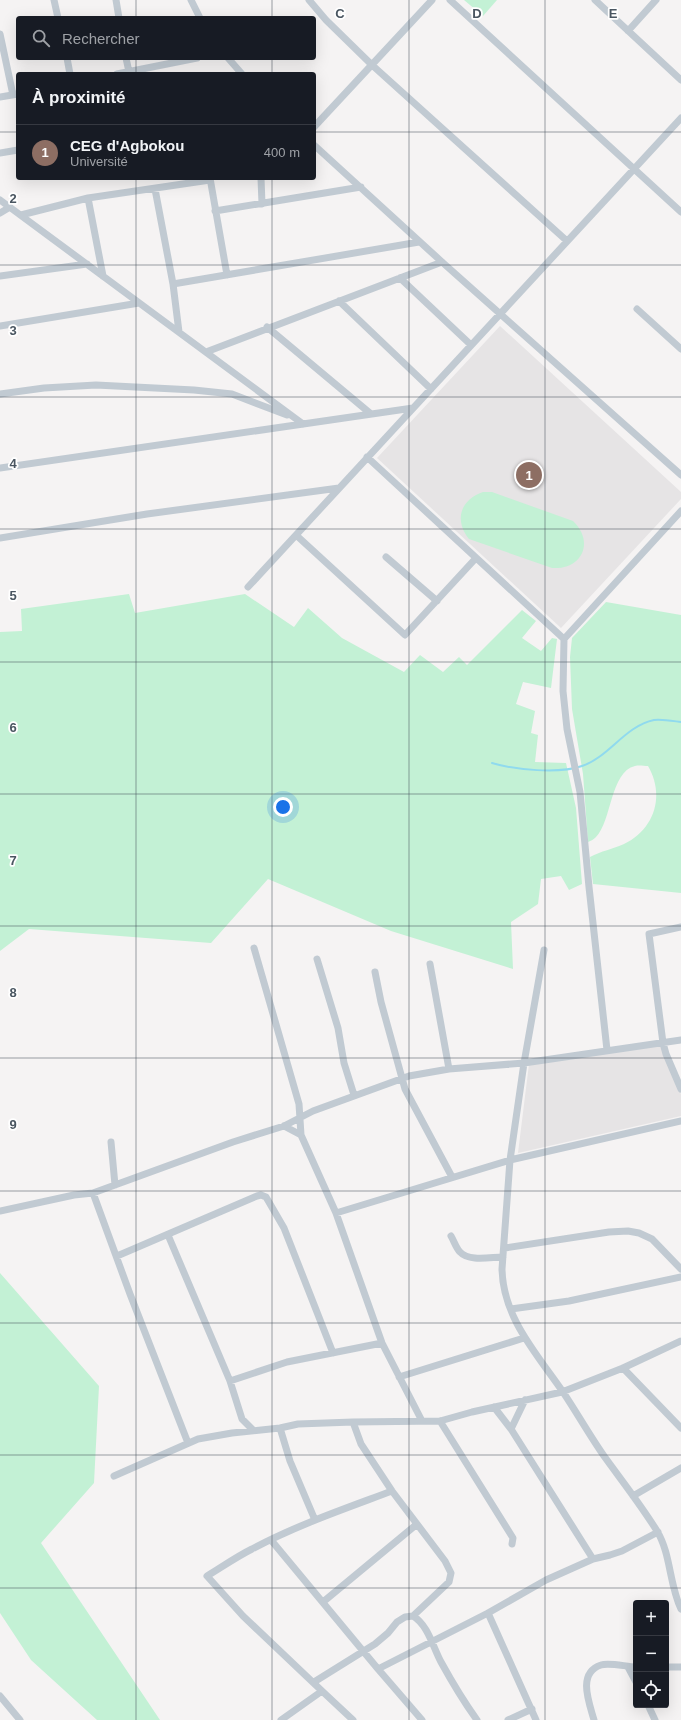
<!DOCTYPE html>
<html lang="fr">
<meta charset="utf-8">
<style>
:root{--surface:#171b24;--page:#242831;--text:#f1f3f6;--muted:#9ea1a6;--line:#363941;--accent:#1a73e8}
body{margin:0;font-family:Helvetica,sans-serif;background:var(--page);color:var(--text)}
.controls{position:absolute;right:12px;bottom:12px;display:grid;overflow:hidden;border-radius:4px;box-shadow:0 4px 16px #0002}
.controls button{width:36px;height:36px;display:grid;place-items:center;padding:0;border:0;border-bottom:1px solid var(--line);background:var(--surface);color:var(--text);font:20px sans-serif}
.you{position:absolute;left:283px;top:807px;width:14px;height:14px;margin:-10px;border:3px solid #fff;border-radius:50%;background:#1a73e8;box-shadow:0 0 0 6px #1a73e833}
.badge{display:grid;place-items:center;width:26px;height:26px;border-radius:50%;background:var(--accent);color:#fff;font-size:13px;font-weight:700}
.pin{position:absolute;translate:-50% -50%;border:2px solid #fff;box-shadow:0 1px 4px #0006}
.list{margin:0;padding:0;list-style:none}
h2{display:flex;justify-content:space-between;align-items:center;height:52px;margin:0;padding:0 16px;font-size:17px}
h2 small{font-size:13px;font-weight:400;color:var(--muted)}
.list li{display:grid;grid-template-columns:26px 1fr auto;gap:12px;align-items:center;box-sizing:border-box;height:56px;padding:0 16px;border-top:1px solid var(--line)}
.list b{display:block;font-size:15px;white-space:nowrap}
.list p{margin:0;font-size:13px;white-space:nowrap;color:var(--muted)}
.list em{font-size:13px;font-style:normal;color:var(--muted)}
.icon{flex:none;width:22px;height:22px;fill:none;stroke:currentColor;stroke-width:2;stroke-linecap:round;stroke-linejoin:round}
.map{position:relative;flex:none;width:681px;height:1720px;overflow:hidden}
.search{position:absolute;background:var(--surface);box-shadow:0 4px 16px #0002;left:16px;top:16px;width:300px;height:44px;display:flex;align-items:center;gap:10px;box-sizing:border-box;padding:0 14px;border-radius:4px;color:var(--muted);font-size:15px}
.panel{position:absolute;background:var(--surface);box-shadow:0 4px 16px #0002;left:16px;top:72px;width:300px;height:108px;border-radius:4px}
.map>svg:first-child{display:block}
</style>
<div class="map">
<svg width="681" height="1720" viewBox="0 0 681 1720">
<rect width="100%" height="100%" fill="#f5f3f3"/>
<path fill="#e6e4e5" d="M 500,326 L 681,492 L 681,499 L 561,628 L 377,458 Z
M 660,1045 L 681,1094 L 681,1116 L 518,1153 L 529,1064 Z"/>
<path fill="#c3f1d5" d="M 464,0 L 497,0 L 483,16 Z
M 483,492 L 492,492 L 573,521 C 595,542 582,570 552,568 L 469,539 C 454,520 460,500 483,492 Z
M 129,594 L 135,613 L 245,594 L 294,627 L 308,608 L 342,638 L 404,672 L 420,655 L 443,672 L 459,657 L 467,665 L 522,610 L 536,621 L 522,638 L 541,651 L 552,638 L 557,639 L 551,688 L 523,682 L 516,704 L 535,711 L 531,733 L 538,735 L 535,762 L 566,763 L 576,808 L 582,884 L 569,890 L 561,876 L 541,879 L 538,904 L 511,922 L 513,969 L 391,931 L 268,879 L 211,943 L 29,929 L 0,951 L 0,632 L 22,631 L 21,609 Z
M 606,602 L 681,615 L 681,893 L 593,884 L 590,857 C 601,851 613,849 624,844 C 655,829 665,795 648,766 C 644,766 639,765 635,766 C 610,772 612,821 596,837 C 594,839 591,841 588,842 L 583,774 L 572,709 L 570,657 L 572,638 Z
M 0,1273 L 99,1386 L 94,1483 L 41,1543 L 160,1720 L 97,1720 L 31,1660 L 0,1613 Z"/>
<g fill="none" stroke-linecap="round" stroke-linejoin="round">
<path stroke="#90daee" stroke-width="2" d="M 492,763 C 515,770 559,774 582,766 C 609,757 625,726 654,720 C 662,719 673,721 681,722"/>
<path stroke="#c1cad2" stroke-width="7" d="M 54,0 L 58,18
M 116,0 L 119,18
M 191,0 L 200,18
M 309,0 L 326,20 L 372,65 L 567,241
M 450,0 L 681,212
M 595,0 L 681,80
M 628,31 L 656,0
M 0,34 L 13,95
M 67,58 L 70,74
M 126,58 L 129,72
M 228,58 L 242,74
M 117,74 L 197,58
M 0,97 L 18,94
M 314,127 L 432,0
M 314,145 L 442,262 L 681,475
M 0,153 L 18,150
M 210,178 L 227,275
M 261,178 L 262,204
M 155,189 L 173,284 L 179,332
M 88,198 L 103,276
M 0,200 L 303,424
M 215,211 L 361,187
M 0,213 L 10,207
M 21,215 L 88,198 L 210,180
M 0,276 L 87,264
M 400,278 L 471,345
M 173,284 L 419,242
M 339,301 L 431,389
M 637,309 L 681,349
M 0,326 L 139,303
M 267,327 L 371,414
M 206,352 L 442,262
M 0,394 L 44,388 L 96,385 L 194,390 L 232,394 L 287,415
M 367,457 L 564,639
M 0,468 L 413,408
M 296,535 L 405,635 L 476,558
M 0,538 L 147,514 L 339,488
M 386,557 L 437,601
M 248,587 L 681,118
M 681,927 L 649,934 L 663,1043 L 666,1054 L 681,1089
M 254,948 L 299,1104 L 301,1135
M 544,950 L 524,1063 L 510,1160 L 502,1269 C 503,1318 537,1354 563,1392 C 577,1413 590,1436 604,1456 C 622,1481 641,1505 657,1531 C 671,1554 669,1584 681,1609
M 317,959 L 338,1028 L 344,1063 L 354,1095
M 430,964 L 449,1069
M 375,972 L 381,1002 L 405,1089 L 452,1177
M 607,1050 L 589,887 L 580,792 L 567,729 L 563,691 L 564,639 L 681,511
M 284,1126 L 301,1135 L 336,1213 L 382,1343 L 422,1421
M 111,1142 L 115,1185
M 93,1193 L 130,1294 L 188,1443
M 0,1211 L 74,1195 L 93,1193 L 233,1142 L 284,1126 L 313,1111 L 409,1076 L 449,1069 L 524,1063 L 681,1040
M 336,1213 L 510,1160 L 681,1121
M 168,1235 L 230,1381 L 287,1362 L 382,1343
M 451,1236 C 454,1241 456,1248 460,1252 C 469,1262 491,1257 503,1257
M 505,1248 L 609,1232 L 628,1231 L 639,1233 L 652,1239 L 681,1269
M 117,1256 L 257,1196 L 261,1195 L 266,1197 L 284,1228 L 333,1353
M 511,1309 L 569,1301 L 681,1277
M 623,1368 L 681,1428
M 399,1377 L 524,1338
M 230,1381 L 242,1419 L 253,1430
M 494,1407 L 511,1429 L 593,1559
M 440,1421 L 513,1538 L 512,1544
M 280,1428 L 290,1461 L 315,1520
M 511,1429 L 525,1400
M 114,1476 L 198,1439 L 232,1433 L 280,1428 L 298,1424 L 353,1422 L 440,1421 L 472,1412 L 562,1392 L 623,1368 L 681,1341
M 633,1496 L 681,1468
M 271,1540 L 378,1669 L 488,1613 L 546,1580 L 593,1559 L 610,1555 L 622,1551 L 658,1532
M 323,1602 L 417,1524
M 488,1613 L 536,1720
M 413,1616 C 428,1625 433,1647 441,1662 C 452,1682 464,1702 477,1720
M 628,1667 L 636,1682
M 666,1667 L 681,1667
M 378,1669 L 422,1720
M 314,1682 L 375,1644 L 388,1633 L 397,1622 L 405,1617 L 413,1616 L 449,1582 L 451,1573 L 445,1561 L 392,1491 L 361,1444 L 353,1422
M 322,1691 L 353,1720
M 0,1696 L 20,1720
M 648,1705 L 655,1720
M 281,1720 L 322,1691 L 243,1616 L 207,1576 C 222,1567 236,1557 252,1549 C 297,1525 344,1509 392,1491
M 508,1720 L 532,1709
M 594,1720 C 589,1702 577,1673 601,1665 C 609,1662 627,1667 636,1667"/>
</g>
<path fill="none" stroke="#4a5661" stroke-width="1" stroke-opacity="0.55" d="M 136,0 L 136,18M 272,0 L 272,18M 409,0 L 409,1720M 545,0 L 545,1720M 136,58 L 136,74M 272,58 L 272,74M 0,132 L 18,132M 314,132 L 681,132M 136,178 L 136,1720M 272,178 L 272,1720M 0,265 L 681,265M 0,397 L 681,397M 0,529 L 681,529M 0,662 L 681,662M 0,794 L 681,794M 0,926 L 681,926M 0,1058 L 681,1058M 0,1191 L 681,1191M 0,1323 L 681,1323M 0,1455 L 681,1455M 0,1588 L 681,1588"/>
<g font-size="13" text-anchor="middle" font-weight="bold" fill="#4a5661" stroke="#fff" stroke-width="3.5" stroke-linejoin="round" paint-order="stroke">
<text x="340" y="18">C</text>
<text x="477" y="18">D</text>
<text x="613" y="18">E</text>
<text x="13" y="203">2</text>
<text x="13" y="335">3</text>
<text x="13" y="468">4</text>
<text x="13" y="600">5</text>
<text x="13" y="732">6</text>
<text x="13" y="865">7</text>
<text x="13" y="997">8</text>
<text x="13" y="1129">9</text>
</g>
</svg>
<div class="controls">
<button>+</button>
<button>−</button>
<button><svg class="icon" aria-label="locate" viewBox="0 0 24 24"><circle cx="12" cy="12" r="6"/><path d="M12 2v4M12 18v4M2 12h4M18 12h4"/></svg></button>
</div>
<div class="you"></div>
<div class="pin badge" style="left:529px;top:475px;background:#8d6e63">1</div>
<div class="search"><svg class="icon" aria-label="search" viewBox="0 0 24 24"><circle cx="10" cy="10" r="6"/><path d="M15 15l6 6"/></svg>Rechercher</div>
<section class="panel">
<h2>À proximité<small></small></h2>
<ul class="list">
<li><span class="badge" style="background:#8d6e63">1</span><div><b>CEG d'Agbokou</b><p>Université</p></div><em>400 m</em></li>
</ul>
</section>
</div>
